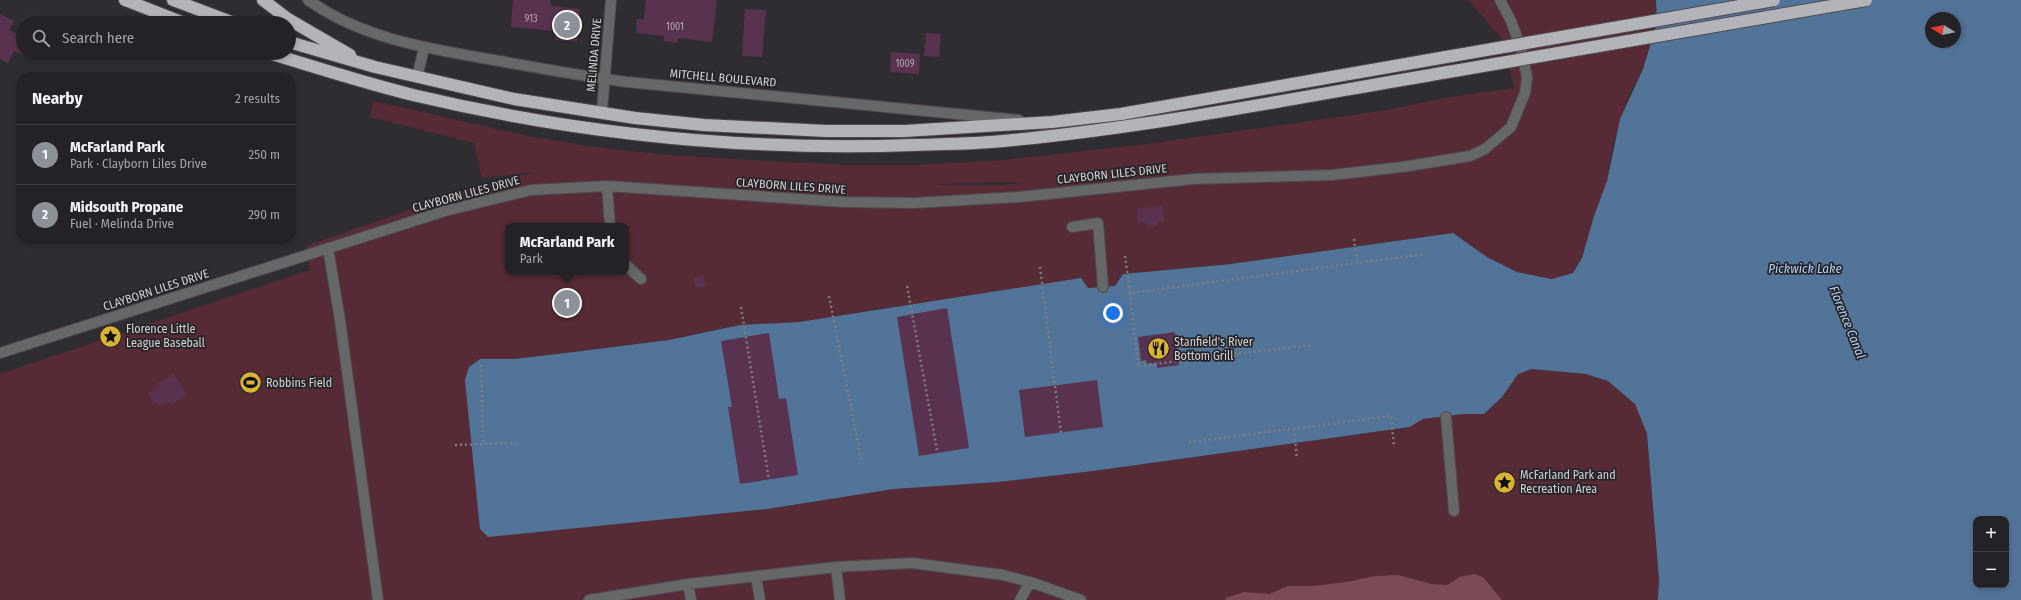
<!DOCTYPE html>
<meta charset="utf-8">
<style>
:root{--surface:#242226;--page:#302f32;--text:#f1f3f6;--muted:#a3a4a7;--line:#413f43;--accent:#8c9099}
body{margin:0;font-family:"Fira Sans Condensed",sans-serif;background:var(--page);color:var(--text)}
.controls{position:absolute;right:12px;bottom:12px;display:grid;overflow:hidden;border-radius:8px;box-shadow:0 2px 6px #0003}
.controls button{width:36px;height:36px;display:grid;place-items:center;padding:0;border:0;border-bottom:1px solid var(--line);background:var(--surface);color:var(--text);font:20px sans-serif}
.compass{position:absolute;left:1925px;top:12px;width:36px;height:36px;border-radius:50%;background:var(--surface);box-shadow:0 2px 6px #0003;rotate:280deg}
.you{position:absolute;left:1113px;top:313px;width:14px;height:14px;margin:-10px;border:3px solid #fff;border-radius:50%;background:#1a73e8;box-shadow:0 0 0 6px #1a73e833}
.badge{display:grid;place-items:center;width:26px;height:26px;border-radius:50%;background:var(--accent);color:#fff;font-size:13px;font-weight:700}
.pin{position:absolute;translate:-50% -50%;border:2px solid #fff;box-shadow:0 1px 4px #0006}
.popup{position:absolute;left:505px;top:223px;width:124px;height:52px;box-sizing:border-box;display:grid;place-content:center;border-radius:8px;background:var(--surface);filter:drop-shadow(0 1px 3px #0005);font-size:13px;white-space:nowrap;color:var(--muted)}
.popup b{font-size:15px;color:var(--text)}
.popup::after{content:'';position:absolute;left:50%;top:100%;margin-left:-8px;border:8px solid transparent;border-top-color:var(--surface)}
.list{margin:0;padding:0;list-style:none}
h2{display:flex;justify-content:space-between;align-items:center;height:52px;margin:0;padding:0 16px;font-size:17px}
h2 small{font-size:13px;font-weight:400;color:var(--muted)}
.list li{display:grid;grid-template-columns:26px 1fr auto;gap:12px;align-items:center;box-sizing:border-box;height:60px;padding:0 16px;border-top:1px solid var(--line)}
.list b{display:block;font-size:15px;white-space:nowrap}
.list p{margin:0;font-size:13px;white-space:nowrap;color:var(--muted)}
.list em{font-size:13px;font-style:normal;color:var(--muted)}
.icon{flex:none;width:22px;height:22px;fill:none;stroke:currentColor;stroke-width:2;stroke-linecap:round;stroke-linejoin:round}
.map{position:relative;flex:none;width:2021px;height:600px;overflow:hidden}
.search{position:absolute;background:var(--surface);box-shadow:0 2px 6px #0003;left:16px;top:16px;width:280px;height:44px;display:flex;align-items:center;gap:10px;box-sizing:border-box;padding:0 14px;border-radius:22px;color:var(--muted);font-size:15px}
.panel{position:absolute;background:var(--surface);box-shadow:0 2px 6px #0003;left:16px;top:72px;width:280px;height:172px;border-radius:16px}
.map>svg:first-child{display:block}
</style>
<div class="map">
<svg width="2021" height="600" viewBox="0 0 2021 600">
<rect width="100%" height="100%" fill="#302d32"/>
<path fill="#562b35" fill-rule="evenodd" d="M 1468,0 L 1656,0 L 1657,23 L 1643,69 L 1629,96 L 1612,149 L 1607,181 L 1594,216 L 1582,258 L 1573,273 L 1552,279 L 1517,272 L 1487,257 L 1453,233 L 1231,264 L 1123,274 L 1115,286 L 966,297 L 879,309 L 799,322 L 740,325 L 669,340 L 574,352 L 514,359 L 480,359 L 607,524 L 767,509 L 894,489 L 998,482 L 1093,471 L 1410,427 L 1423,419 L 1463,414 L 1484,414 L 1502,397 L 1518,374 L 1532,369 L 1586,374 L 1608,381 L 1635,404 L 1647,434 L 1659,579 L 1658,600 L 0,600 L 0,374 L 310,270 L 306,246 L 467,190 L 534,172 L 482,178 L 474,143 L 370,117 L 373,101 L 528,136 L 594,147 L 666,155 L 768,161 L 845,165 L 916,165 L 1005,160 L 1139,145 L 1276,126 L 1387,110 L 1449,97 L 1514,88 L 1503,40 ZM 1022,182 L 1008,185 L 936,185 L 959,183 ZM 508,226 L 626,226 L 626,272 L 508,272 Z"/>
<path fill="#7c4a55" d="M 1474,574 L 1483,577 L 1502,600 L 1225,600 L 1226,598 L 1244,592 L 1269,594 L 1288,586 L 1315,586 L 1352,581 L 1375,576 L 1398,575 L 1432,584 L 1447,585 L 1460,577 Z"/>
<path fill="#537499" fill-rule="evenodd" d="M 1656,0 L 2021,0 L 2021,600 L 1658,600 L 1659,579 L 1647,434 L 1635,404 L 1608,381 L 1586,374 L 1532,369 L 1518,374 L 1502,397 L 1484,414 L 1463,414 L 1423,419 L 1410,427 L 1093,471 L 998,482 L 894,489 L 767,509 L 488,537 L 480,529 L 465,380 L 469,367 L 480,359 L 514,359 L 574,352 L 669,340 L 740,325 L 799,322 L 1081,278 L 1088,288 L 1115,286 L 1123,274 L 1231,264 L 1453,233 L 1487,257 L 1517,272 L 1552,279 L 1573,273 L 1582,258 L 1594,216 L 1607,181 L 1620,119 L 1643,69 L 1657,23 ZM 1931,18 L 1955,18 L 1955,42 L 1931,42 ZM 1976,519 L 2006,519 L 2006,585 L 1976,585 Z"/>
<path fill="#58324e" d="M 513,0 L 551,0 L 551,6 L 580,9 L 577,42 L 555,40 L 556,31 L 511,27 Z
M 646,0 L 717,0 L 712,42 L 678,38 L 677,43 L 663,41 L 664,36 L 636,33 L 637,19 L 644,20 Z
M 745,9 L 766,10 L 762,57 L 742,56 Z
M 0,14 L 14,21 L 9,30 L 23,37 L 23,55 L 14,51 L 8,63 L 0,59 Z
M 926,33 L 941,34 L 939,57 L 924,56 Z
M 891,52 L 920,54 L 919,74 L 890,72 Z
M 1163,206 L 1164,221 L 1158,221 L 1158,226 L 1147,227 L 1146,222 L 1138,223 L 1137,208 Z
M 704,276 L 706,287 L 695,288 L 693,278 Z
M 947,308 L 969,448 L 919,456 L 897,317 Z
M 1175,332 L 1179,365 L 1157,368 L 1157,363 L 1147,364 L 1146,360 L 1141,361 L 1138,337 Z
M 769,333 L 779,399 L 786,398 L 798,475 L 740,484 L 728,407 L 732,407 L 721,341 Z
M 174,374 L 187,395 L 170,405 L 168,401 L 158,406 L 156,402 L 154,404 L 148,393 L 159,387 L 157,384 Z
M 1097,380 L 1103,427 L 1025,437 L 1019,390 Z"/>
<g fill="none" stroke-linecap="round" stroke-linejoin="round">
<defs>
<path id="minor" d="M 308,0 C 363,39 430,49 494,60 C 538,68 582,76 627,82 L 1019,120
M 417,77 L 424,48
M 602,111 L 611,0
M 607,186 L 610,226
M 1072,227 L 1098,223 L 1103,287
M 328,248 L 340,320 L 378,600
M 626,265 L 641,279
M 0,353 L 445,211 L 531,190 L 607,186 L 844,202 L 914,203 L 1019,197 L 1193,179 L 1332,175 L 1402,167 L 1470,156 L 1485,149 L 1511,127 L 1525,93 L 1527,77 L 1521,48 L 1511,21 L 1500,0
M 1446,417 L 1454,511
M 836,567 L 840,600
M 756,577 L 760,600
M 688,584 L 691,600
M 589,600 L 688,584 L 836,567 L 912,563 L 1003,575 L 1030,582 L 1081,600
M 1020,600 L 1030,582"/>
<path id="highway" d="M 125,0 L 184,23
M 173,0 L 234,23
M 263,0 L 288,19 L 350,55
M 289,42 L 375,67 L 514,99 L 635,118 L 704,125 L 826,131 L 904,131 L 1052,122 L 1121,114 L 1446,57
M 269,53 C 317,68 365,83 413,95 C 577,134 745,151 913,145 C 943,144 973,144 1003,141 C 1153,127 1300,97 1448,72"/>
</defs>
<use href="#minor" stroke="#4d4a4f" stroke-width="12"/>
<use href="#highway" stroke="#4d4a4f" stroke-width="14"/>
<path stroke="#807d81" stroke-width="2.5" stroke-dasharray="2 3" stroke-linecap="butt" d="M 1354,239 L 1357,263
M 1125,256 L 1130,293 L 1426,254
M 1040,267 L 1061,433
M 907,286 L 937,450
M 1130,293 L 1138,366 L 1310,345
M 829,296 L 862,463
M 741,307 L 769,480
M 481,365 L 483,444
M 1294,429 L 1297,459
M 1189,442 L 1391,416 L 1394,446
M 455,445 L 517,443"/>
<use href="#minor" stroke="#666769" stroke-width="10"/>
<use href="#highway" stroke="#b3b4ba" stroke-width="12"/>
<defs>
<path id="highway-bridge" d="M 1446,57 L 1774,0
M 1448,72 L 1866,0"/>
</defs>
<use href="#highway-bridge" stroke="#4d4a4f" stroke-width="14" stroke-linecap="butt"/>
<use href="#highway-bridge" stroke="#b3b4ba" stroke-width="12"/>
</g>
<defs>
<symbol id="sight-disc" viewBox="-11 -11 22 22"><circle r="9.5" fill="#d9b334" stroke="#262428"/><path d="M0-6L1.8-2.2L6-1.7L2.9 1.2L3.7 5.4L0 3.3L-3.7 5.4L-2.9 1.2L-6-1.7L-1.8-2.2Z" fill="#111"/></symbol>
<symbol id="restaurant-disc" viewBox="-11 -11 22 22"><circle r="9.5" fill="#d9b334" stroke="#262428"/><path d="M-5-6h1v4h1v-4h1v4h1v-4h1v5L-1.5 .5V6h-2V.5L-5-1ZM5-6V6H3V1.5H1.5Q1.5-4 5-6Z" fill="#111"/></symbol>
<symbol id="stadium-disc" viewBox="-11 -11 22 22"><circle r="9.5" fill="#d9b334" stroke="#262428"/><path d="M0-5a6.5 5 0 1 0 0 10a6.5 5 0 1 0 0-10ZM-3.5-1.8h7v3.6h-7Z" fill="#111"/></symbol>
</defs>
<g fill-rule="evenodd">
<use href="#sight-disc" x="98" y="324" width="25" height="25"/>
<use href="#restaurant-disc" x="1146" y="336" width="25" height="25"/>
<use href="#stadium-disc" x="238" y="370" width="25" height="25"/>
<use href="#sight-disc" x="1492" y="470" width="25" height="25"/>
</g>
<g text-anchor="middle" stroke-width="3.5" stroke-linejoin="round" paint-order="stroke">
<g font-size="10" fill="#b4a8b2">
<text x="531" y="22">913</text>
<text x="675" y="30">1001</text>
<text x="905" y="67">1009</text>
</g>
<g font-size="12" fill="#d2d0d3" stroke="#262428">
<text transform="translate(594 55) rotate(-85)" y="4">MELINDA DRIVE</text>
<text transform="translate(723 78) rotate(5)" y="4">MITCHELL BOULEVARD</text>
<text transform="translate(1112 174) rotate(-6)" y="4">CLAYBORN LILES DRIVE</text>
<text transform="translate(791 186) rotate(4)" y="4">CLAYBORN LILES DRIVE</text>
<text transform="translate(466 194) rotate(-15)" y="4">CLAYBORN LILES DRIVE</text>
<text transform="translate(156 290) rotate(-18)" y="4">CLAYBORN LILES DRIVE</text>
</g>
<g font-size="12" fill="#d2d0d3" stroke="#262428" text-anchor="start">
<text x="126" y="333">Florence Little<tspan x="126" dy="14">League Baseball</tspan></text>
<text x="1174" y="346">Stanfield's River<tspan x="1174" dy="14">Bottom Grill</tspan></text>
<text x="266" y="387">Robbins Field</text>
<text x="1520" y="479">McFarland Park and<tspan x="1520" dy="14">Recreation Area</tspan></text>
</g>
<g font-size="13" font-style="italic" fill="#b2d1f5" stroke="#262428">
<text x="1805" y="273">Pickwick Lake</text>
<text transform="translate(1848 322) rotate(68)" y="5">Florence Canal</text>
</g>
</g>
</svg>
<div class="controls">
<button>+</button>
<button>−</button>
</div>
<svg class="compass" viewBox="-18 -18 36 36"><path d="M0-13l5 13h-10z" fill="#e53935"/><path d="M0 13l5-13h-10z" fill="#a3a4a7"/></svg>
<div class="you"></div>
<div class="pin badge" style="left:567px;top:303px">1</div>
<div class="popup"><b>McFarland Park</b>Park</div>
<div class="pin badge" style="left:567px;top:25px">2</div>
<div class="search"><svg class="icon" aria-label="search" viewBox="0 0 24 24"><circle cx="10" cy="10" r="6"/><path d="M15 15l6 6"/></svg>Search here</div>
<section class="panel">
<h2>Nearby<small>2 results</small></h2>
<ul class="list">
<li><span class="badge">1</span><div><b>McFarland Park</b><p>Park · Clayborn Liles Drive</p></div><em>250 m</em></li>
<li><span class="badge">2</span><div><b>Midsouth Propane</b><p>Fuel · Melinda Drive</p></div><em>290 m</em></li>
</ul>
</section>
</div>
